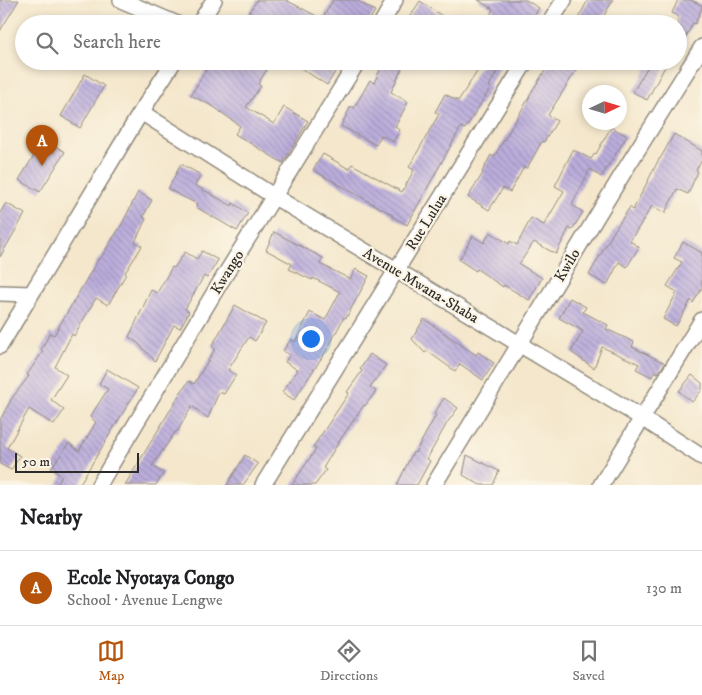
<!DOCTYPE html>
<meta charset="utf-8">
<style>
:root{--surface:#fff;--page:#f2f2f2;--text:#202124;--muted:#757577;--line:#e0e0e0;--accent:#b45309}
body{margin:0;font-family:"IM FELL DW Pica",serif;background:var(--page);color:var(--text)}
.compass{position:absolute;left:582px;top:85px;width:45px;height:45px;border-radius:50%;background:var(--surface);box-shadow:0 2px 8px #0003;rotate:86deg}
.scale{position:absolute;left:15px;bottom:12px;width:124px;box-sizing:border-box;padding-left:5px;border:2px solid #2b2b2b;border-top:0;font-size:14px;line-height:18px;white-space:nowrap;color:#2b2b2b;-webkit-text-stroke:4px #fcf5e5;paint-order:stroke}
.you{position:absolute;left:310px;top:338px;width:18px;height:18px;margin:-12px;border:4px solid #fff;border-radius:50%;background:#1a73e8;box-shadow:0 0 0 8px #1a73e833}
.badge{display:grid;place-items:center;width:32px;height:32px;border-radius:50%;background:var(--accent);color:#fff;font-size:16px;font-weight:700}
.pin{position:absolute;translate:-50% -41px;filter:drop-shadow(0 1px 2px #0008)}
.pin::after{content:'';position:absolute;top:26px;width:18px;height:15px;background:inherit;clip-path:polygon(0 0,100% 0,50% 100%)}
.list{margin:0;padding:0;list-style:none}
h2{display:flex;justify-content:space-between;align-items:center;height:65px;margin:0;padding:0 20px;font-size:21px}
h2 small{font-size:16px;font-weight:400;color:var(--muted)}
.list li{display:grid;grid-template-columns:32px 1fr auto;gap:15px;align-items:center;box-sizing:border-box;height:75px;padding:0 20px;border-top:1px solid var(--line)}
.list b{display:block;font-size:19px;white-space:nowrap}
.list p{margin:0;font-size:16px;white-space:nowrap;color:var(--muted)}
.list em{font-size:16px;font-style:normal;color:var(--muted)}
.icon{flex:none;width:28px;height:28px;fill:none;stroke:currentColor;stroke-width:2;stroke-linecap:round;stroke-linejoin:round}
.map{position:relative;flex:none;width:702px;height:485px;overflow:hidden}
.search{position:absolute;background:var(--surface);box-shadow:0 2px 8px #0003;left:15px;right:15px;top:15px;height:55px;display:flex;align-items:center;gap:12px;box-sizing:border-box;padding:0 18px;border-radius:28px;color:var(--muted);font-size:19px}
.sheet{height:140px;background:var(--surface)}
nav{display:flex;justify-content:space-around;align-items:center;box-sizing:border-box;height:70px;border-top:1px solid var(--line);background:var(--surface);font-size:14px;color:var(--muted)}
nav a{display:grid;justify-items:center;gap:2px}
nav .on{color:var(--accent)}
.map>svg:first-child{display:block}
</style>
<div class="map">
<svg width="702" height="485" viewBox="0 0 702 485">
<defs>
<pattern id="building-back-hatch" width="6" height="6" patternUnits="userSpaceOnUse" patternTransform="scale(1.25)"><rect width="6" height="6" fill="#bcaedd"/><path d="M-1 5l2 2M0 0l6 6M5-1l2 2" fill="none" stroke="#998eb3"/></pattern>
</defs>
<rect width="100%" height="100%" fill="#fcf5e5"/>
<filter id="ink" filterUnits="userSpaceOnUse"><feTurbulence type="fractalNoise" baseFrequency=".02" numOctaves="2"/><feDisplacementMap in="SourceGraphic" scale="10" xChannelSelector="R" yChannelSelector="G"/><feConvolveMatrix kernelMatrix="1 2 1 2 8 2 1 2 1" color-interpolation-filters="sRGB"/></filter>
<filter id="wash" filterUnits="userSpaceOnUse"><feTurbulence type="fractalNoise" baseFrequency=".0096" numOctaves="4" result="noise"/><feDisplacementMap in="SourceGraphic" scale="20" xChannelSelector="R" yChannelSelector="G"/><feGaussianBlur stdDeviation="1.12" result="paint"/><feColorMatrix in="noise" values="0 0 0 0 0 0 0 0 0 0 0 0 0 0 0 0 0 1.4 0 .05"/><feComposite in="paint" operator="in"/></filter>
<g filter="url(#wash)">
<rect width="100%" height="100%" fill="#f4e7cc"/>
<g id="blocks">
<path fill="url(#building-back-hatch)" d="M 0,0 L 19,0 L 0,31 Z
M 257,0 L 286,0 L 322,19 L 333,0 L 356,0 L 375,11 L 367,24 L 241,24 Z
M 478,0 L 526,0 L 539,8 L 529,24 L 514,15 L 511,20 L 507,18 L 504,24 L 486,24 L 493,9 Z
M 588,0 L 613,0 L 599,24 L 575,24 Z
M 678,0 L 690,0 L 702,5 L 702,8 L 695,24 L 693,23 L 678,52 L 678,16 L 672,13 Z
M 420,1 L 454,24 L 405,24 Z
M 211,61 L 272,61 L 258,84 L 261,86 L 246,107 L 274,124 L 284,107 L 308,121 L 283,163 L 235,134 L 240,126 L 214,107 L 191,95 Z
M 290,61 L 342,61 L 327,85 Z
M 384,61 L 393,61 L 403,66 L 391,92 L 408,102 L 395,127 L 400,130 L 393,142 L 381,135 L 376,145 L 341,126 L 351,106 L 354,108 L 370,80 L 374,83 Z
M 484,61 L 503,61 L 489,86 L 491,87 L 465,129 L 461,127 L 407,225 L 392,216 L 393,215 L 313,170 L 323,154 L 349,169 L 352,164 L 402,192 L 414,170 L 409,167 L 439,114 L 435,112 L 445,94 L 458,101 Z
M 551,61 L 582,61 L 548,115 L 557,121 L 544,142 L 542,141 L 527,168 L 524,167 L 510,192 L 503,188 L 489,210 L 468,197 L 483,173 L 482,172 L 491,155 L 494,157 L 530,96 L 529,96 Z
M 651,61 L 668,61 L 647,100 L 633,92 Z
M 85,74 L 104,86 L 80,128 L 61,116 Z
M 611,127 L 627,136 L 601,177 L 590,169 L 572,205 L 583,212 L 572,230 L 569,228 L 556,254 L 534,242 L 519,264 L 542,278 L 529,300 L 504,285 L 503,287 L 477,269 L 476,271 L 459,260 L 473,236 L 484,243 L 490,232 L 509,244 L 510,241 L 517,245 L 531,218 L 544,225 L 564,191 L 555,186 L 573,150 L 591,159 L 595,153 L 596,154 Z
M 674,134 L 702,151 L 702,160 L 696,170 L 698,171 L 688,194 L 677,189 L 665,213 L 652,206 L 630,241 L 639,247 L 627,267 L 619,262 L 607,285 L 589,275 L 614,231 L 630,207 L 633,210 L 659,159 L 660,159 Z
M 44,139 L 65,152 L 40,192 L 19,180 Z
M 181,164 L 201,175 L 195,185 L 232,206 L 233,203 L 248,213 L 237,231 L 196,207 L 197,204 L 168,189 Z
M 138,192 L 152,200 L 143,217 L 146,219 L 135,242 L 142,246 L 125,273 L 126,274 L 108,305 L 96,298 L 74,336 L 72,334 L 55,367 L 67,375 L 51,400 L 64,410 L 54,425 L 29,409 L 7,448 L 20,456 L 11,470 L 0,464 L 0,420 L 12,398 L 29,376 L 27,375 L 43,351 L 41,350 L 50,333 L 54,335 L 99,258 L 100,259 L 122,224 Z
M 6,203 L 25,214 L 0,257 L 0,213 Z
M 274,232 L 323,258 L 320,264 L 350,279 L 356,269 L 369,276 L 346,318 L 344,317 L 328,348 L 294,400 L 282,392 L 298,370 L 285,362 L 290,355 L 283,351 L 291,339 L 295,342 L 310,312 L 325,320 L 340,292 L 313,278 L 312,280 L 289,269 L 292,264 L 266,250 Z
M 683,242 L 702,253 L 702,288 L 693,303 L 691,300 L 676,326 L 663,319 L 677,292 L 667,286 L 682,262 L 674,258 Z
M 202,251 L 218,260 L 207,278 L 204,276 L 185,309 L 189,312 L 180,328 L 174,325 L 155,361 L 138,343 L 129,337 L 151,290 L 157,293 L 172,267 L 174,268 L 185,252 L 197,259 Z
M 570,298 L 586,307 L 583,312 L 608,325 L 606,329 L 634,342 L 632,347 L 665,363 L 658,373 L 654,371 L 652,377 L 636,369 L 639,364 L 602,347 L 594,368 L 571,352 L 583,331 L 559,318 Z
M 235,305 L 266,323 L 255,341 L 249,337 L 228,370 L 236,375 L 224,394 L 219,392 L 208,418 L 192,406 L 177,432 L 176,431 L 152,466 L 164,473 L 156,485 L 125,485 L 181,392 L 189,381 L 194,384 L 215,349 L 212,346 Z
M 424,319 L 476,355 L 478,352 L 494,363 L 483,380 L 460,364 L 455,371 L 427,351 L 425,353 L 412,339 Z
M 370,354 L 386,365 L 370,387 L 376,391 L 365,406 L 364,405 L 340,440 L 323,468 L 326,470 L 315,485 L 292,485 L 316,449 L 313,447 L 349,393 L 347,392 L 362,371 L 360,369 Z
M 107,369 L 138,388 L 79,485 L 57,485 L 62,476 L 51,468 L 69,443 L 79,451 L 96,422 L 90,417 L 108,389 L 99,384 Z
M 692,375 L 702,383 L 702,390 L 692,402 L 679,391 Z
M 444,398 L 458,408 L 447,423 L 427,459 L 430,461 L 417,485 L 397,485 L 413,452 L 415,453 L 436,415 L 434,414 Z
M 245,455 L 258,464 L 243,485 L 227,485 Z
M 467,455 L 499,471 L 493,485 L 480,485 L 463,475 Z"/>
</g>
</g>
<g filter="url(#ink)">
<use href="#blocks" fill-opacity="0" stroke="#90897c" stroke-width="1"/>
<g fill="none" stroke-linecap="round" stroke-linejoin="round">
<defs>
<path id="street" d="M 121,0 L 177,24
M 199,24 L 214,0
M 381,24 L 395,0
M 549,24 L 564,0
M 141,112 L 275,197 L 642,418 L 702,457
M 0,293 L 31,294
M 0,346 L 141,112 L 174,61
M 99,485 L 220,283 L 358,61
M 263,485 L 526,61
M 434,485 L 628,165 L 702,47
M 601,485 L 702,320"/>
</defs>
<use href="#street" stroke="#90897c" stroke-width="18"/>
<use href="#street" stroke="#fff" stroke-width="15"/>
</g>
</g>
<g text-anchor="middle" stroke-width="4.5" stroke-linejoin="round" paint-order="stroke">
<g font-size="15" fill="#2b2b2b" stroke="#fcf5e5">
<text transform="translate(426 222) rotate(-58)" y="5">Rue Lulua</text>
<text transform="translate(567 265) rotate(-59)" y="5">Kwilo</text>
<text transform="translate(227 272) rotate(-58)" y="5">Kwango</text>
<text transform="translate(421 285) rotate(31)" y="5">Avenue Mwana-Shaba</text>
</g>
</g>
</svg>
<svg class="compass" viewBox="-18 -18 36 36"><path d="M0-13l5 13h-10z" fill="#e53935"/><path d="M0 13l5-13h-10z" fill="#757577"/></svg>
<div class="scale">50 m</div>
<div class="you"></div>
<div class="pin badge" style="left:42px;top:166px">A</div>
<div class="search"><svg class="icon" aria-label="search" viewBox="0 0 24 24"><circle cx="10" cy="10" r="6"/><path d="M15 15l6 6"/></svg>Search here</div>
</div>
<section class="sheet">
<h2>Nearby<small></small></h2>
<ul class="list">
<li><span class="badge">A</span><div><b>Ecole Nyotaya Congo</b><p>School · Avenue Lengwe</p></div><em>130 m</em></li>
</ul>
</section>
<nav>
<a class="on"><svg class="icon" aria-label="map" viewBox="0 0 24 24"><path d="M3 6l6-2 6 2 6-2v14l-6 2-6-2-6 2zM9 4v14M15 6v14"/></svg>Map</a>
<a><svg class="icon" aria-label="directions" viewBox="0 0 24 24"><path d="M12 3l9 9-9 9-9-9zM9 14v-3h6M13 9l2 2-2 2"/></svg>Directions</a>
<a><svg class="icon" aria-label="saved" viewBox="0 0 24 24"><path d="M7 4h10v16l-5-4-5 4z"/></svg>Saved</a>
</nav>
